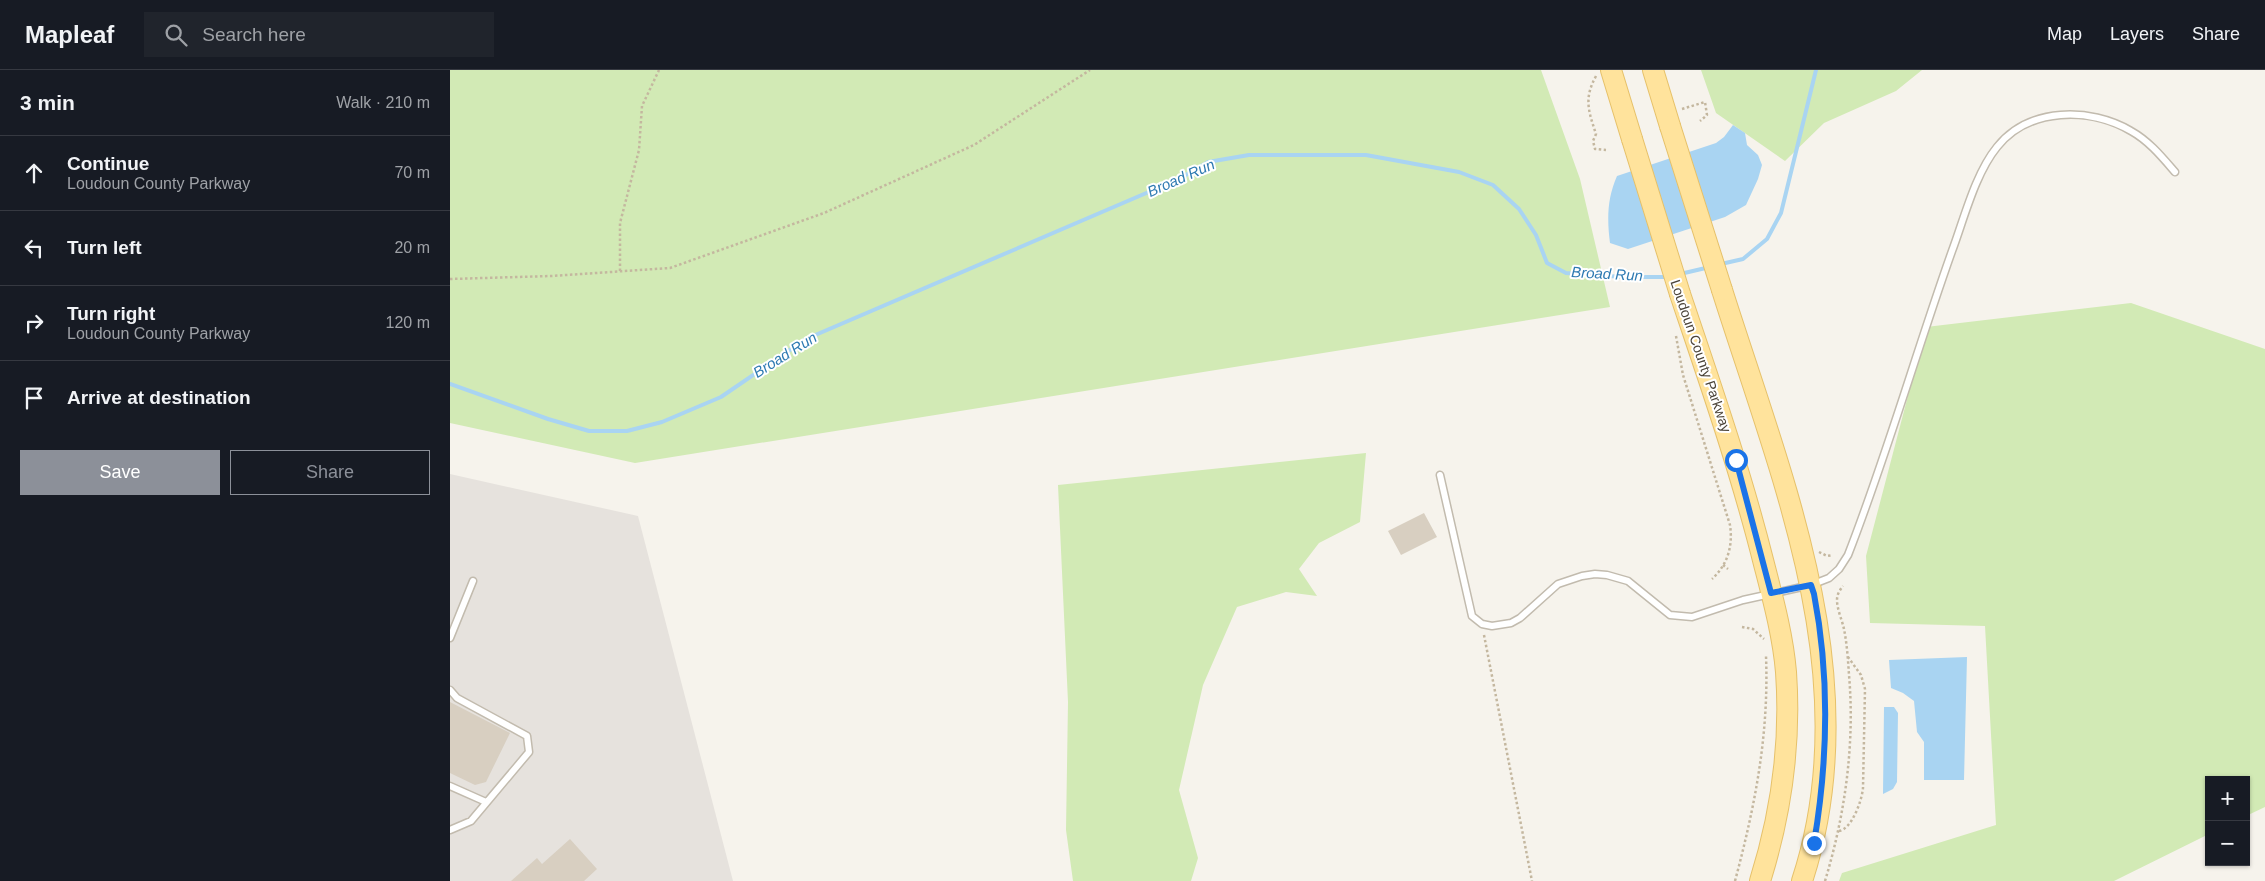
<!DOCTYPE html>
<meta charset="utf-8">
<style>
:root{--surface:#171b24;--page:#20242c;--text:#f1f3f6;--muted:#9ea1a6;--line:#363941;--accent:#8c9099}
body{margin:0;font-family:Helvetica,sans-serif;background:var(--page);color:var(--text)}
.controls{position:absolute;right:15px;bottom:15px;display:grid;overflow:hidden;border-radius:0px;box-shadow:0 1px 4px #0004}
.controls button{width:45px;height:45px;display:grid;place-items:center;padding:0;border:0;border-bottom:1px solid var(--line);background:var(--surface);color:var(--text);font:25px sans-serif}
.stop{position:absolute;width:15px;height:15px;margin:-11px;border:4px solid #1a73e8;border-radius:50%;background:#fff}
.stop.end{background:#1a73e8;border-color:#fff;box-shadow:0 1px 5px #0008}
.list{margin:0;padding:0;list-style:none}
h2{display:flex;justify-content:space-between;align-items:center;height:65px;margin:0;padding:0 20px;font-size:21px}
h2 small{font-size:16px;font-weight:400;color:var(--muted)}
.list li{display:grid;grid-template-columns:32px 1fr auto;gap:15px;align-items:center;box-sizing:border-box;height:75px;padding:0 20px;border-top:1px solid var(--line)}
.list b{display:block;font-size:19px;white-space:nowrap}
.list p{margin:0;font-size:16px;white-space:nowrap;color:var(--muted)}
.list em{font-size:16px;font-style:normal;color:var(--muted)}
.actions{display:flex;gap:10px;padding:15px 20px}
.actions a{flex:1;padding:11px 0;border:1px solid var(--accent);border-radius:0px;text-align:center;font-size:18px;color:var(--accent)}
.actions .main{background:var(--accent);color:#fff}
.icon{flex:none;width:28px;height:28px;fill:none;stroke:currentColor;stroke-width:2;stroke-linecap:round;stroke-linejoin:round}
.map{position:relative;flex:none;width:1815px;height:811px;overflow:hidden}
header{display:flex;align-items:center;gap:30px;box-sizing:border-box;height:70px;padding:0 25px;background:var(--surface);border-bottom:1px solid var(--line)}
header strong{font-size:24px}
nav{display:flex;gap:28px;margin-inline-start:auto;font-size:18px}
.search{width:350px;height:45px;background:var(--page);display:flex;align-items:center;gap:12px;box-sizing:border-box;padding:0 18px;border-radius:0px;color:var(--muted);font-size:19px}
main{display:flex}
aside{flex:1;background:var(--surface)}
.map>svg:first-child{display:block}
</style>
<header>
<strong>Mapleaf</strong>
<div class="search"><svg class="icon" aria-label="search" viewBox="0 0 24 24"><circle cx="10" cy="10" r="6"/><path d="M15 15l6 6"/></svg>Search here</div>
<nav><a>Map</a><a>Layers</a><a>Share</a></nav>
</header>
<main>
<aside>
<h2>3 min<small>Walk · 210 m</small></h2>
<ul class="list">
<li><svg class="icon" aria-label="ahead" viewBox="0 0 24 24"><path d="M12 20V5M6 11l6-6 6 6"/></svg><div><b>Continue</b><p>Loudoun County Parkway</p></div><em>70 m</em></li>
<li><svg class="icon" aria-label="left" viewBox="0 0 24 24"><path d="M17 20v-9H6M10 6l-5 5 5 5"/></svg><div><b>Turn left</b></div><em>20 m</em></li>
<li><svg class="icon" aria-label="right" viewBox="0 0 24 24"><path d="M7 20v-9h11M14 6l5 5-5 5"/></svg><div><b>Turn right</b><p>Loudoun County Parkway</p></div><em>120 m</em></li>
<li><svg class="icon" aria-label="arrive" viewBox="0 0 24 24"><path d="M6 21V4h12l-3 4 3 4H6"/></svg><div><b>Arrive at destination</b></div></li>
</ul>
<div class="actions"><a class="main">Save</a><a>Share</a></div>
</aside>
<div class="map">
<svg width="1815" height="811" viewBox="0 0 1815 811">
<rect width="100%" height="100%" fill="#f6f3ec"/>
<path fill="#e6e2dd" d="M 0,404 L 188,446 L 283,811 L 0,811 Z"/>
<path fill="#d2eab5" d="M 0,0 L 1091,0 L 1130,109 L 1160,237 L 185,393 L 0,353 Z
M 1251,0 L 1472,0 L 1446,21 L 1374,53 L 1335,91 L 1266,43 Z
M 1681,233 L 1815,279 L 1815,737 L 1796,746 L 1796,710 L 1759,710 L 1759,764 L 1664,811 L 1389,811 L 1392,803 L 1546,755 L 1535,556 L 1420,553 L 1416,486 L 1476,257 Z
M 916,383 L 910,452 L 869,473 L 849,499 L 867,526 L 836,522 L 787,537 L 753,615 L 729,720 L 748,788 L 741,811 L 623,811 L 616,760 L 618,632 L 608,415 Z"/>
<path fill="#a9d4f2" d="M 1283,55 L 1295,63 L 1297,75 L 1308,85 L 1312,95 L 1308,109 L 1296,135 L 1275,147 L 1178,179 L 1160,173 C 1157,149 1157,129 1167,106 L 1266,73 L 1274,67 Z
M 1517,587 L 1514,710 L 1474,710 L 1474,672 L 1467,662 L 1464,631 L 1453,623 L 1441,618 L 1439,590 Z
M 1434,637 L 1444,637 L 1448,643 L 1447,712 L 1443,719 L 1433,724 Z"/>
<g fill="none" stroke-linecap="round" stroke-linejoin="round">
<path stroke="#a9d4f2" stroke-width="4" d="M 1271,194 L 1293,189 L 1317,169 L 1331,143 L 1366,0
M 1230,204 L 1260,197
M 0,314 L 98,349 L 139,361 L 177,361 L 212,352 L 271,327 L 356,269 L 729,109 L 758,92 L 799,85 L 916,85 L 1009,102 L 1043,115 L 1069,139 L 1086,165 L 1097,193 L 1116,203 L 1173,207 L 1218,207"/>
</g>
<path fill="#d8cfc1" d="M 974,443 L 987,467 L 951,485 L 938,461 Z
M 0,632 L 60,663 L 36,712 L 25,715 L 0,703 Z
M 120,769 L 147,799 L 134,811 L 61,811 L 87,788 L 92,794 Z"/>
<g fill="none" stroke-linecap="round" stroke-linejoin="round">
<defs>
<path id="lane" d="M 990,405 L 1022,546 L 1032,554 L 1042,556 L 1061,553 L 1070,548 L 1108,514 L 1132,506 L 1145,504 L 1157,505 L 1178,511 L 1220,545 L 1242,547 L 1293,530 L 1361,515 L 1379,508 L 1389,499 L 1398,485 C 1437,385 1466,282 1502,181 C 1514,149 1525,104 1547,77 C 1579,37 1640,37 1681,61 C 1699,71 1712,87 1725,102
M 0,568 L 23,511
M 0,620 L 7,628 L 77,666 L 79,682 L 21,751 L 0,760
M 0,716 L 36,732"/>
<path id="primary" d="M 1161,0 L 1182,69
M 1203,0 L 1220,56
M 1272,220 C 1332,410 1418,610 1352,811
M 1230,224 C 1260,313 1291,402 1314,494 C 1323,529 1333,566 1336,602 C 1341,672 1331,744 1310,811"/>
</defs>
<use href="#lane" stroke="#c2bbae" stroke-width="9"/>
<use href="#primary" stroke="#e6c16a" stroke-width="22"/>
<path stroke="#c4b79f" stroke-width="2.5" stroke-dasharray="2.5 2.5" stroke-linecap="butt" d="M 1146,6 C 1134,28 1138,40 1146,64 L 1143,71 L 1145,79 L 1156,80
M 1232,39 L 1255,32 L 1257,45 L 1250,51
M 170,201 L 170,153 L 189,80 L 192,36 L 209,0
M 0,209 L 101,206 L 220,198 L 374,143 L 524,75 L 640,0
M 1226,266 L 1233,305 L 1280,455 C 1283,476 1278,494 1262,509
M 1369,482 L 1377,486 L 1383,485
M 1273,495 L 1278,499
M 1292,557 L 1303,559 L 1314,569
M 1034,565 L 1082,811
M 1389,761 C 1402,759 1412,730 1413,718 L 1415,619 L 1411,605 L 1398,587
M 1285,811 C 1305,736 1319,665 1316,586
M 1375,811 C 1395,745 1405,674 1399,605 C 1398,590 1397,574 1394,559 C 1392,550 1387,539 1387,530 C 1387,524 1390,520 1393,516"/>
<use href="#lane" stroke="#fff" stroke-width="6"/>
<use href="#primary" stroke="#ffe39c" stroke-width="20"/>
<defs>
<path id="primary-bridge" d="M 1220,56 L 1272,220
M 1182,69 L 1230,224"/>
</defs>
<use href="#primary-bridge" stroke="#e6c16a" stroke-width="22" stroke-linecap="butt"/>
<use href="#primary-bridge" stroke="#ffe39c" stroke-width="20"/>
</g>
<g fill="none" stroke-linecap="round" stroke-linejoin="round">
<path stroke="#1a73e8" stroke-width="6" d="M 1286,390 L 1321,523 L 1361,515 L 1364,524 C 1380,607 1378,690 1364,773"/>
</g>
<g text-anchor="middle" stroke-width="4" stroke-linejoin="round" paint-order="stroke">
<g font-size="14" fill="#4b4439" stroke="#fff">
<text transform="translate(1251 286) rotate(71)" y="5">Loudoun County Parkway</text>
</g>
<g font-size="15" font-style="italic" fill="#2e7ab2" stroke="#fff">
<text transform="translate(731 108) rotate(-24)" y="5">Broad Run</text>
<text transform="translate(1157 204) rotate(3)" y="5">Broad Run</text>
<text transform="translate(335 285) rotate(-32)" y="5">Broad Run</text>
</g>
</g>
</svg>
<div class="controls">
<button>+</button>
<button>−</button>
</div>
<div class="stop" style="left:1286px;top:390px"></div>
<div class="stop end" style="left:1364px;top:773px"></div>
</div>
</main>
